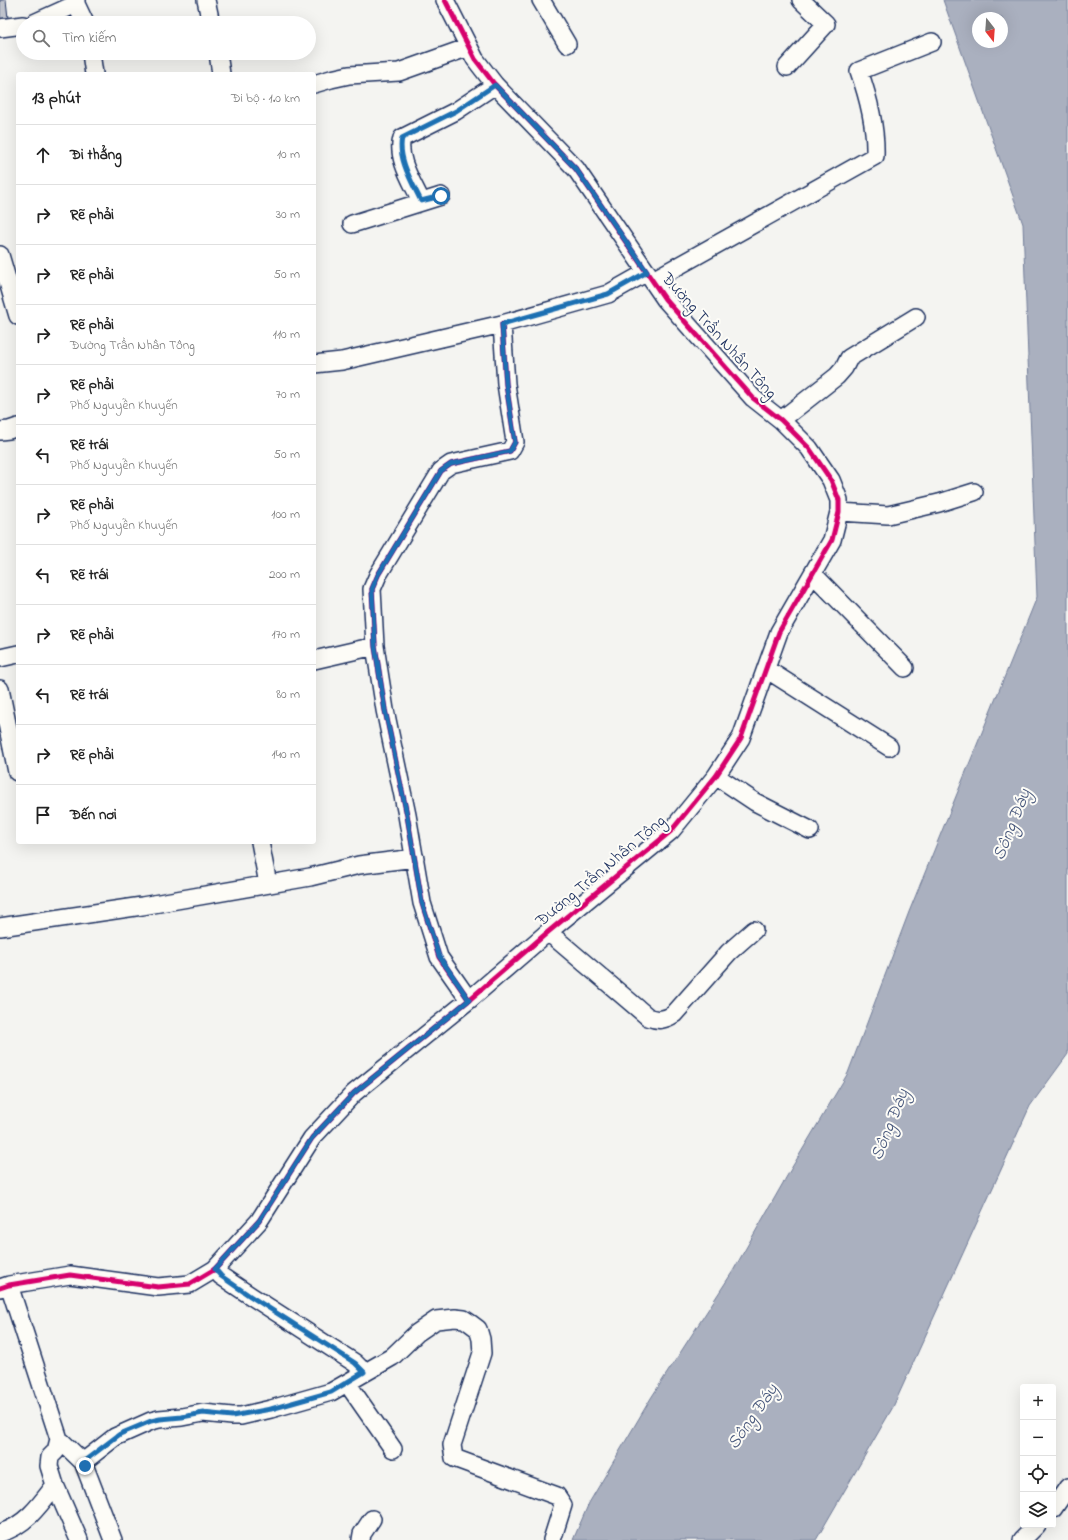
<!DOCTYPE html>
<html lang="vi">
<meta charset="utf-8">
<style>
:root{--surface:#fff;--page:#f6f6f6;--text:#222;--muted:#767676;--line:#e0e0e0}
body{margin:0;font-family:"Indie Flower",sans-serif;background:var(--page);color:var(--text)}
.controls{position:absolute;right:12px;bottom:12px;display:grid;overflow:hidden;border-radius:4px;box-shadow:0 4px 16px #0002}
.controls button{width:36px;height:36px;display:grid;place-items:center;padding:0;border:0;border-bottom:1px solid var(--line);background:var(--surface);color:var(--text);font:20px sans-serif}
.compass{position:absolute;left:972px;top:12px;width:36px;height:36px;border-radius:50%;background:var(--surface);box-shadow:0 4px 16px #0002;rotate:163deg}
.stop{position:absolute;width:12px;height:12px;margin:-9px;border:3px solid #1f6fb2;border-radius:50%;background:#fff}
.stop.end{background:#1f6fb2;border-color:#fff;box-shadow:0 1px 4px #0008}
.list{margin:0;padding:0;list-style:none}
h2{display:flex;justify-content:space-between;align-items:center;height:52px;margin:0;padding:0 16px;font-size:17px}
h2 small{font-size:13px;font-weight:400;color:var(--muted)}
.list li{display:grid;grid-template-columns:26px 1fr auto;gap:12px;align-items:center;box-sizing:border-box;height:60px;padding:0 16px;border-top:1px solid var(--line)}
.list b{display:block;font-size:15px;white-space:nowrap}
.list p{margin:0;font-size:13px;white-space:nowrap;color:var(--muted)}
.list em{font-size:13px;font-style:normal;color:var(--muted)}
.icon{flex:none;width:22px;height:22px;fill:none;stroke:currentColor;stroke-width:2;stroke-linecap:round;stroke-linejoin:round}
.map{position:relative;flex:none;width:1068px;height:1540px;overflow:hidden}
.search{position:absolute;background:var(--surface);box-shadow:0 4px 16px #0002;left:16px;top:16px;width:300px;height:44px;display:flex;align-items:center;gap:10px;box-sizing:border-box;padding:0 14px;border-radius:22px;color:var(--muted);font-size:15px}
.panel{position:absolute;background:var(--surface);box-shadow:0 4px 16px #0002;left:16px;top:72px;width:300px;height:772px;border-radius:4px}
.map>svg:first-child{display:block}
</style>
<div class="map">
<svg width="1068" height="1540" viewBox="0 0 1068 1540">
<rect width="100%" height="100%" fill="#f4f4f1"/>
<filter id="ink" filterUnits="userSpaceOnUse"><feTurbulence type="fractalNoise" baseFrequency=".025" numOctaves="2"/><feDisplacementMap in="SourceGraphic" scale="8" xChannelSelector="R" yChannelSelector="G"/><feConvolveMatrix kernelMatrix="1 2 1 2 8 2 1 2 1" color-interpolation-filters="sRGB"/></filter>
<g filter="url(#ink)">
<path fill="#aab0bf" stroke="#717c98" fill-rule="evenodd" d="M 943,0 L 1068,0 L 1068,1054 L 1030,1106 L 893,1407 L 816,1540 L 573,1540 L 589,1503 L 651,1398 L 733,1271 L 791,1169 L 848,1073 L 909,912 L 1037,597 L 1023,224 ZM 978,18 L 1002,18 L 1002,42 L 978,42 Z"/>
<path fill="#bfc3cc" stroke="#1b2f5e" d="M 0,0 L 6,0 L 8,18 L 0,19 Z"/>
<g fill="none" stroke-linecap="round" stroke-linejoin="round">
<defs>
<path id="minor" d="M 206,0 L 211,23
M 541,0 L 567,44
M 76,4 L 85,23
M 34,23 L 76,4 L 76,0
M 0,28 L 23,25
M 91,53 L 94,74
M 218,53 L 221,74
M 787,67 L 826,24 L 801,0
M 314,84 L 331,79 L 349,75 L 399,72 L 469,47
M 421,201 C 413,183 396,158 402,138 L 456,111 L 495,85
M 352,224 L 441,196
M 0,255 L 18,316
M 653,280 L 875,156 C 876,127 869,99 859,71 L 932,42
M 314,364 L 342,361 L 502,324 L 608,294 L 647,272
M 781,420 L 837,376 L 844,368 L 849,358 L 916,317
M 0,431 L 9,430 L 18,427
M 839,512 L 888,515 L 939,503 L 974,492
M 813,574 L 905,668
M 0,658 L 18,654
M 314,660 L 375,646
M 766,669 L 889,747
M 0,689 L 17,772 L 18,771
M 716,776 L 755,802 L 810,830
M 260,842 L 268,884
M 0,927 L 142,906 L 310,877 L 359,865 L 415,858
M 548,932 L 648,1017 C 658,1021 665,1020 674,1014 L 729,952 L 754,930
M 469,1000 L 439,957 L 422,903 L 407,815 L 385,710 L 375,646 L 372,589 L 378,575 L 441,471 L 451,464 L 510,451 L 515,442 L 506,384 L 502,324
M 215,1269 L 221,1276 L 251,1296 L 355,1363 L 364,1372
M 9,1285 L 59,1439 L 56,1451 L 50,1457 L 49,1466 L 55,1485 L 79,1540
M 0,1288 L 9,1285 L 70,1275 L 158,1287 L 190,1284 L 215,1269 L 259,1221 L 312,1138 L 354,1093 L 469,1000 L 548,932 L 671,831 L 716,776 L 741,738 L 779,632 L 832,540 L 839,512 L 839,500 L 831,480 L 809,448 L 781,420 L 753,398 L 665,299 L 576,169 L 495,85 L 475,59 L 445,0
M 347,1383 L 393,1449
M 59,1439 L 83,1462 L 113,1540
M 83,1462 L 115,1437 L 151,1421 L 159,1419 L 182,1417 L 203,1413 L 232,1416 L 241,1416 L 271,1409 L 331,1392 L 392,1357 L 417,1333 L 436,1320 L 455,1318 L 464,1319 L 470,1323 L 478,1329 L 481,1339 L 482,1353 L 452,1445 L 454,1458 L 557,1496 L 563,1505 L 552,1540
M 1053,1509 L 1068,1487
M 0,1533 C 25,1526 40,1505 55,1485
M 361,1540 L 362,1534 L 372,1519
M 1022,1540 L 1037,1525"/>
</defs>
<use href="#minor" stroke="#1b2f5e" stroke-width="20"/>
<use href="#minor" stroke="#fdfcf7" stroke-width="17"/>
<defs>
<path id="cycleway" d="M 469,1000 L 439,957 L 422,903 L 407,815 L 385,710 L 375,646 L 372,589 L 378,575 L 441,471 L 451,464 L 510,451 L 515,442 L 506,384 L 502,324
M 0,1288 L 9,1285 L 70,1275 L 158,1287 L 190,1284 L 215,1269 L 259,1221 L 312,1138 L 354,1093 L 469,1000 L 548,932 L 671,831 L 716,776 L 741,738 L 779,632 L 832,540 L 839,512 L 839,500 L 831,480 L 809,448 L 781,420 L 753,398 L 665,299 L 576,169 L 495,85 L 475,59 L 445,0"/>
</defs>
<use href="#cycleway" stroke="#fdfcf7" stroke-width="8"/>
<use href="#cycleway" stroke="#d6006c" stroke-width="5"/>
</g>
</g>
<g fill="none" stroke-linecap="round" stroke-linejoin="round" filter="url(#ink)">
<path stroke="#1f6fb2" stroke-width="5" d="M 85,1466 L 83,1462 L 120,1434 L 151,1421 L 160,1419 L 182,1417 L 203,1413 L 232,1416 L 271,1409 L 331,1392 L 364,1372 L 355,1363 L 250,1296 L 221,1276 L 215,1269 L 259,1221 L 312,1138 L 354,1093 L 469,1000 L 439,956 L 422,903 L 407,815 L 385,710 L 375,646 L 372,589 L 378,575 L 441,471 L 451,464 L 510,451 L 515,442 L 506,384 L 502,324 L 608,294 L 647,272 L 576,169 L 495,85 L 456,111 L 402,138 C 397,158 413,184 421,201 L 441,196"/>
</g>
<g text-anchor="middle" stroke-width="4" stroke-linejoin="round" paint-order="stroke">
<g font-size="17" fill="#1b2f5e" stroke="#fdfcf7">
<text transform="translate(720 335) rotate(48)" y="6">Đường Trần Nhân Tông</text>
<text transform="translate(600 870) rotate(-40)" y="6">Đường Trần Nhân Tông</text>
</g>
<g font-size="18" font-style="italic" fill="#46567b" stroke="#fdfcf7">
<text transform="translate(1011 824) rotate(-68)" y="6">Sông Đáy</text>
<text transform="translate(889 1124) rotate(-68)" y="6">Sông Đáy</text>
<text transform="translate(752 1416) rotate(-55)" y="6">Sông Đáy</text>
</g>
</g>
</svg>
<div class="controls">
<button>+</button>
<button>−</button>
<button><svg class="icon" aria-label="locate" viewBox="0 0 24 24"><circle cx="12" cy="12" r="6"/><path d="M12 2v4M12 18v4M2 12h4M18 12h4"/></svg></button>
<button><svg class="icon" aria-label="layers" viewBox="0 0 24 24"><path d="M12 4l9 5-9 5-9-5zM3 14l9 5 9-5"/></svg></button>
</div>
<svg class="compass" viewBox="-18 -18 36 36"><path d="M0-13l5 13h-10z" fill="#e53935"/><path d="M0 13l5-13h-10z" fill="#767676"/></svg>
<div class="stop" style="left:441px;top:196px"></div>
<div class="stop end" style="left:85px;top:1466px"></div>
<div class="search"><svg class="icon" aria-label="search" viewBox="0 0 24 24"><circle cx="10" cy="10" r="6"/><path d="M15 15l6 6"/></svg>Tìm kiếm</div>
<section class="panel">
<h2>13 phút<small>Đi bộ · 1.0 km</small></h2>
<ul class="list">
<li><svg class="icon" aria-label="ahead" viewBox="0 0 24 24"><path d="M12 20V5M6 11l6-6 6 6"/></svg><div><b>Đi thẳng</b></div><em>10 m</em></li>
<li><svg class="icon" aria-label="right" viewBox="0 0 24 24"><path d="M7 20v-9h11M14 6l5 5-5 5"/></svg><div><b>Rẽ phải</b></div><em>30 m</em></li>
<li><svg class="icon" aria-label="right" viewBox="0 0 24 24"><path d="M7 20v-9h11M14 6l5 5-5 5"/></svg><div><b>Rẽ phải</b></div><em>50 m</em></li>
<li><svg class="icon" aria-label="right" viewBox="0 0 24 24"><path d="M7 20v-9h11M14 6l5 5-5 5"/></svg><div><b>Rẽ phải</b><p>Đường Trần Nhân Tông</p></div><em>110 m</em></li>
<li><svg class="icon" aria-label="right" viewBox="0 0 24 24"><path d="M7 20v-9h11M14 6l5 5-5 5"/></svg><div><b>Rẽ phải</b><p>Phố Nguyễn Khuyến</p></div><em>70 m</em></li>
<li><svg class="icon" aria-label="left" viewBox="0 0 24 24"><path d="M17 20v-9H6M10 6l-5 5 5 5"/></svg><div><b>Rẽ trái</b><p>Phố Nguyễn Khuyến</p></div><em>50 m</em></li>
<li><svg class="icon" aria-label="right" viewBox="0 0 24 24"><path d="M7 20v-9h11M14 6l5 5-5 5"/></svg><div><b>Rẽ phải</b><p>Phố Nguyễn Khuyến</p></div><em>100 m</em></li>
<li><svg class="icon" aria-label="left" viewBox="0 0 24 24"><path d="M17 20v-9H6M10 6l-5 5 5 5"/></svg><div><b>Rẽ trái</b></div><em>200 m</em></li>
<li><svg class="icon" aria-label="right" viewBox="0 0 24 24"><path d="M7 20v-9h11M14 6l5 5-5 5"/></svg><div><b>Rẽ phải</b></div><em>170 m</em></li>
<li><svg class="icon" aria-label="left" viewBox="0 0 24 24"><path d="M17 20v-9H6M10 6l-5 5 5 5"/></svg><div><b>Rẽ trái</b></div><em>80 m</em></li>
<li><svg class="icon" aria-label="right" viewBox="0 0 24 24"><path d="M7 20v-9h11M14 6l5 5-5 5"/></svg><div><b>Rẽ phải</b></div><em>140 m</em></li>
<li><svg class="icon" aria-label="arrive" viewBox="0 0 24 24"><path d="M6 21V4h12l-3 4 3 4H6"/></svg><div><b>Đến nơi</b></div></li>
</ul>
</section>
</div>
